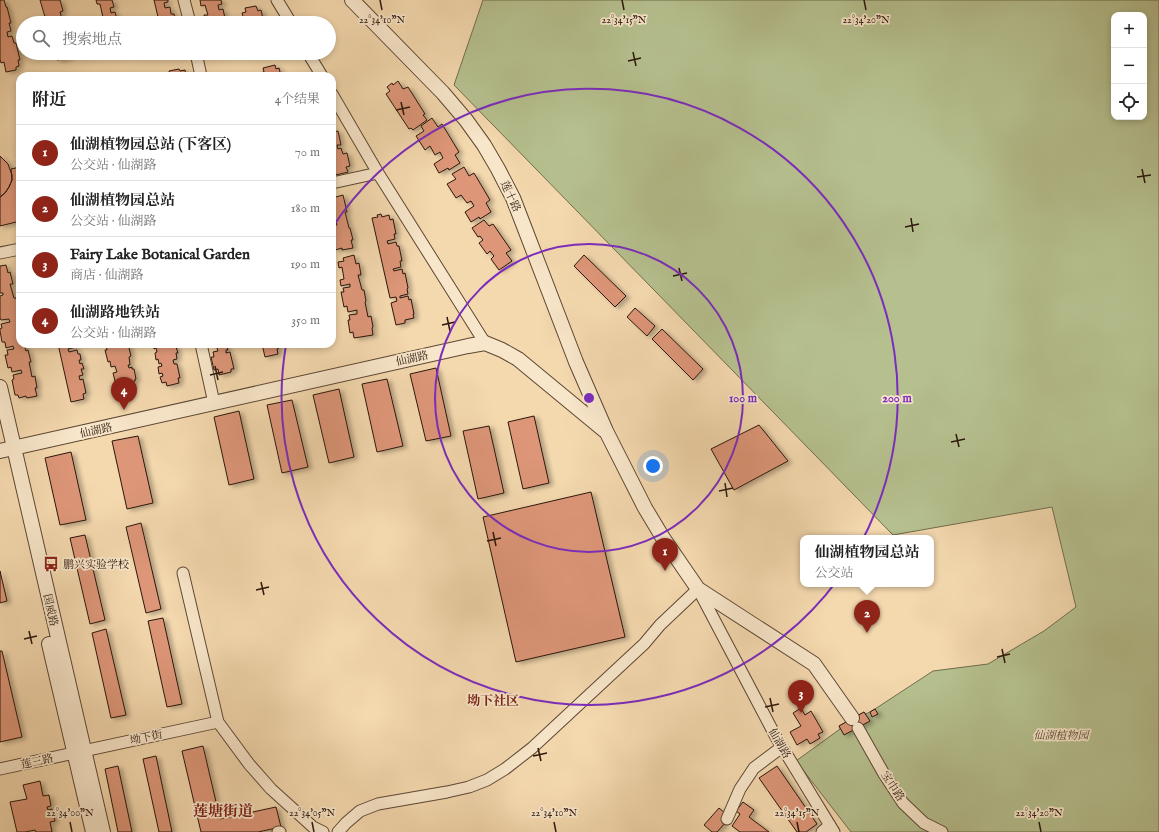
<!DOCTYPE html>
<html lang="zh">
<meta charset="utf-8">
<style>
:root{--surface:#fff;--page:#f2f2f2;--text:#222;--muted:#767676;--line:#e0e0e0;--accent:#8f2418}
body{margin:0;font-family:"IM FELL English","Noto Serif SC",serif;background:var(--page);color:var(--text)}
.controls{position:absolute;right:12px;top:12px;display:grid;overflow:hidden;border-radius:8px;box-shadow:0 2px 6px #0003}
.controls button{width:36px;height:36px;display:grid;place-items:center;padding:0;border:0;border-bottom:1px solid var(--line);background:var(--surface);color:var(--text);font:20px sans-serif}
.you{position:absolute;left:653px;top:466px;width:14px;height:14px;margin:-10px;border:3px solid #fff;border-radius:50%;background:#1a73e8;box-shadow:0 0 0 6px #1a73e833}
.badge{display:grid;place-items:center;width:26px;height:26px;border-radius:50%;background:var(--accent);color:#fff;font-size:13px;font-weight:700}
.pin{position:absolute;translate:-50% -33px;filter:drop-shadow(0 1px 2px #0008)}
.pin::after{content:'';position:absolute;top:21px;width:14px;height:12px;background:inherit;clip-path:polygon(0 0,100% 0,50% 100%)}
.popup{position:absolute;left:800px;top:535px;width:134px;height:52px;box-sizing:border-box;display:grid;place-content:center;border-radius:8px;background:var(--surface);filter:drop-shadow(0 1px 3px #0005);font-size:13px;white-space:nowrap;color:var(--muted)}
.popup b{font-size:15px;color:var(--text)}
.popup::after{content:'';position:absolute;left:50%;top:100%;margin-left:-8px;border:8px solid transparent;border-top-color:var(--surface)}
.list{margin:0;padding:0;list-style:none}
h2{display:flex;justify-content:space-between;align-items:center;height:52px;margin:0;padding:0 16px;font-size:17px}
h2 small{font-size:13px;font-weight:400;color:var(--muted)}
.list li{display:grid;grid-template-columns:26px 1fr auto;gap:12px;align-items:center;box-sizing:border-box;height:56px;padding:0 16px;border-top:1px solid var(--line)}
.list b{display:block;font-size:15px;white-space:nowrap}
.list p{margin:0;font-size:13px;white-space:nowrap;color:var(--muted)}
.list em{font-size:13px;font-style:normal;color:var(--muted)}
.icon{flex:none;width:22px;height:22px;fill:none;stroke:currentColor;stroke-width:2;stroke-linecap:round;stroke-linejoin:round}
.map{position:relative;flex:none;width:1159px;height:832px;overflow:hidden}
.search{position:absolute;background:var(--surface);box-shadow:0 2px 6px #0003;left:16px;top:16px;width:320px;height:44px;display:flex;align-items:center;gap:10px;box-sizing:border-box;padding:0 14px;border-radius:22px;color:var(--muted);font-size:15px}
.panel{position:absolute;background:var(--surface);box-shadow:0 2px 6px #0003;left:16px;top:72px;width:320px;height:276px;border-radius:12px}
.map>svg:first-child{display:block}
</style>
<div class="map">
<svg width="1159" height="832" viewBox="0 0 1159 832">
<defs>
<filter id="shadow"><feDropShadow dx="4" dy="2" stdDeviation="2" flood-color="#0004"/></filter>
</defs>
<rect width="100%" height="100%" fill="#f4d8ae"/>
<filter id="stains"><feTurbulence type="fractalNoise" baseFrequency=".005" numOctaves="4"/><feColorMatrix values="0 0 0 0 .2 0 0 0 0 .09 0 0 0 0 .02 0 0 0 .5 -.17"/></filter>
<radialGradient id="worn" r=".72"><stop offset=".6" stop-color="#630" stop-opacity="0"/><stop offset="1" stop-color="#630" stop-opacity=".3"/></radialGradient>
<path fill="#b6c08f" stroke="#706c4e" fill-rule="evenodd" d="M 483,0 L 1159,0 L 1159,832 L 851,832 L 796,761 L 840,729 L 839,726 L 864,712 L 866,714 L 875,709 L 933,671 L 988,664 L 1044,631 L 1076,607 L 1052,507 L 893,535 L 454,85 ZM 1114,15 L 1144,15 L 1144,117 L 1114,117 Z"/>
<path fill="#dd9678" stroke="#2b170c" filter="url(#shadow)" d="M 0,0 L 4,0 L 6,7 L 7,7 L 11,23 L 9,23 L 11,31 L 7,32 L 8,37 L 12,36 L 14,43 L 16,43 L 20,60 L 18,60 L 19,66 L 16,67 L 16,70 L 6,72 L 4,62 L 1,63 L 0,59 Z
M 40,0 L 60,0 L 63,11 L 60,12 L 62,19 L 58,20 L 59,23 L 49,23 L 47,16 L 45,17 Z
M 96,0 L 112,0 L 114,7 L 110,8 L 111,13 L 115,12 L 117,19 L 120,19 L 121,23 L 100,23 L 104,22 L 100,4 L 97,4 Z
M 154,0 L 168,0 L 168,2 L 164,3 L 165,8 L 170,7 L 171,14 L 174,14 L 176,23 L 156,23 L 154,18 L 158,17 Z
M 200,0 L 221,0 L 222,4 L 218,5 L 219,10 L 223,9 L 226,23 L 205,23 L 204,15 L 208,15 L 205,5 L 201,6 Z
M 256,6 L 258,11 L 261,10 L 264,23 L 245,23 L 242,13 L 246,12 L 245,8 Z
M 56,53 L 70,53 L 71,55 L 67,55 L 68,58 L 57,60 Z
M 275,65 L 276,69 L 279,68 L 281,76 L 261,76 L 260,73 L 264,72 L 263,68 Z
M 179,69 L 180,71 L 185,70 L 186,76 L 170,76 L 169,71 Z
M 398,81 L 403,89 L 408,87 L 425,114 L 423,115 L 427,120 L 413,130 L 411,128 L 409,129 L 386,94 L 390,91 L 387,87 L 392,83 L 393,85 Z
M 432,118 L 438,127 L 442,124 L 459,152 L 455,155 L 460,163 L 449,170 L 448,168 L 439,173 L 434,164 L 443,158 L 440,152 L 435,155 L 430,146 L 425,150 L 416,136 L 424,131 L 421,126 Z
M 332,127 L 334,132 L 338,131 L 341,145 L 337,145 L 338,149 L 341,148 L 343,154 L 347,153 L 350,166 L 346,167 L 348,172 L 336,175 L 335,170 L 332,171 Z
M 0,156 L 8,164 L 12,175 L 12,180 L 9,187 L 5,193 L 0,197 Z
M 20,167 L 20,221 L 0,226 L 0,197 L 5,193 L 9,187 L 12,180 L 11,169 Z
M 464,167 L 469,176 L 474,173 L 490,200 L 486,203 L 491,212 L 480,219 L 479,217 L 471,222 L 465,212 L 474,206 L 471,201 L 467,203 L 461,195 L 456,198 L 447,184 L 456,179 L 452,174 Z
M 343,195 L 347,212 L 345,212 L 349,228 L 350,228 L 353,240 L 351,240 L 353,248 L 342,250 L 342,248 L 335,250 L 333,244 L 332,244 L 332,226 L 337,225 L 336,222 L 332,223 L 332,198 Z
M 381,214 L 382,217 L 389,215 L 390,220 L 393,219 L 396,234 L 394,234 L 395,239 L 387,241 L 388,244 L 396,242 L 397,246 L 399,246 L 402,261 L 400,261 L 401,267 L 393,269 L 394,271 L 402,269 L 403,274 L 405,273 L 408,288 L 407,289 L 408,294 L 400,296 L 400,298 L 408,296 L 409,300 L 411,299 L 414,314 L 413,314 L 414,318 L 405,320 L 405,323 L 396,325 L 391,303 L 397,301 L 396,297 L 390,298 L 372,218 L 378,217 L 377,215 Z
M 484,220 L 489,226 L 493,224 L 511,250 L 506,253 L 512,261 L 499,270 L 491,259 L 494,256 L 490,251 L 487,254 L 479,243 L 483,240 L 480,236 L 478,237 L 472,228 Z
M 354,255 L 356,264 L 359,263 L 361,275 L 358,275 L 362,290 L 364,290 L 366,301 L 365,302 L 368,317 L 371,316 L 373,327 L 372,328 L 373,335 L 354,338 L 353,332 L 350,333 L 348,320 L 350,320 L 349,315 L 357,314 L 357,310 L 348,312 L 347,306 L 344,307 L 341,292 L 344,292 L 343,288 L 350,287 L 350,284 L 341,286 L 340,280 L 344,279 L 342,267 L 339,268 L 338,262 L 344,261 L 343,258 Z
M 584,255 L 626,296 L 615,307 L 574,266 Z
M 6,265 L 8,273 L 10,272 L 13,284 L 10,284 L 14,298 L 16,298 L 19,309 L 17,309 L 20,324 L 20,344 L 24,344 L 26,351 L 28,350 L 31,362 L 29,362 L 32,377 L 35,376 L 37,388 L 35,388 L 37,396 L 27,398 L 26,396 L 19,398 L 18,395 L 15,395 L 12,380 L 14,379 L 13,375 L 22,373 L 21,370 L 12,372 L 11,367 L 8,368 L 5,355 L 8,355 L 7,350 L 14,349 L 13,346 L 6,348 L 5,342 L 2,342 L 0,331 L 0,329 L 2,328 L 1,324 L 10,322 L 9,319 L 1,320 L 0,318 L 0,296 L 3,295 L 3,293 L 0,293 L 0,266 Z
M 635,308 L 655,326 L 647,336 L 627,317 Z
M 662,329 L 703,369 L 693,380 L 652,339 Z
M 58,344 L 76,344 L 76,347 L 68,349 L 69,352 L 77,350 L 78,354 L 80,354 L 81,360 L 79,360 L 80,364 L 82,363 L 84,369 L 81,369 L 83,375 L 79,376 L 80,380 L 83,379 L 86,393 L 83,394 L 84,399 L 71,402 Z
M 112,344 L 128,344 L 131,356 L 129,357 L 130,365 L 128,365 L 129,368 L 132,367 L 132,369 L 134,369 L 136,379 L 135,379 L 135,381 L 132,382 L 133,386 L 121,389 L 120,384 L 116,385 L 113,373 L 117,372 L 115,366 L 111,367 L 110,361 L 108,362 L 105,350 L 107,350 L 106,345 Z
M 153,344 L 175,344 L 174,345 L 174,347 L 176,347 L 178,353 L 176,353 L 177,359 L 173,360 L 174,364 L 177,364 L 180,378 L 178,378 L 179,383 L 167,386 L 166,382 L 162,383 L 160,377 L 163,376 L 162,373 L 159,374 L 158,367 L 162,366 L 161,363 L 159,364 L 158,359 L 156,360 L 155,353 L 157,352 L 156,348 L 154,349 Z
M 211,344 L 226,344 L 228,350 L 226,350 L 226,353 L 230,352 L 234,369 L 231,369 L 231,372 L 219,375 L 218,369 L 214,370 L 211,357 L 214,357 L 213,352 L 218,351 L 216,345 L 211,346 Z
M 259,344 L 279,344 L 279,348 L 277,349 L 278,354 L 265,357 L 262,344 Z
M 436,368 L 451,436 L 426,441 L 410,374 Z
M 387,379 L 403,446 L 377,452 L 362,384 Z
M 339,389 L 354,457 L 329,463 L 313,395 Z
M 292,400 L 308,467 L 282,473 L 267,405 Z
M 239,411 L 254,479 L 229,485 L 214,417 Z
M 534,416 L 549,483 L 523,489 L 508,422 Z
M 759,425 L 788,461 L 734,490 L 711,449 Z
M 489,426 L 504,493 L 478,499 L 463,431 Z
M 138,436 L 153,503 L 127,509 L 112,441 Z
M 71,452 L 86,520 L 60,525 L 45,458 Z
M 591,492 L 625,637 L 516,662 L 483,517 Z
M 141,523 L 161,609 L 146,613 L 126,527 Z
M 85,535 L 105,620 L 90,624 L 70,538 Z
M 0,571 L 7,601 L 0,603 Z
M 163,618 L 182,704 L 167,707 L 148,621 Z
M 106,629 L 126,715 L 111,718 L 92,633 Z
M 0,651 L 2,651 L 22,737 L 0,742 Z
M 801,708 L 805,715 L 811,711 L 823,732 L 818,734 L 820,738 L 810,744 L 807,739 L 797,745 L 790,732 L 801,726 L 793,713 Z
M 875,709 L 878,714 L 872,717 L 870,712 Z
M 864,712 L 870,721 L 844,735 L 839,726 Z
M 203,746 L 220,819 L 276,807 L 281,827 L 258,832 L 201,832 L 182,751 Z
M 156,756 L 172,832 L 159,832 L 143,759 Z
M 118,766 L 132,832 L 118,832 L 105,769 Z
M 777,766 L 817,824 L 806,832 L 797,832 L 759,778 Z
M 40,781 L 43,796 L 49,795 L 51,806 L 47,807 L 48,810 L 52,809 L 55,821 L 50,822 L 52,832 L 36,832 L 35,830 L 25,832 L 17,832 L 10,802 L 27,799 L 23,785 Z
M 743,802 L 754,810 L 749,817 L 769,832 L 740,832 L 732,826 L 740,814 L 736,811 Z
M 719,808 L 726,814 L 721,819 L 725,823 L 717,832 L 712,832 L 704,825 Z"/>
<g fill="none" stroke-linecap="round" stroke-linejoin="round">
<defs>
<path id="minor" d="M 184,0 L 190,23
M 277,0 L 291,23
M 196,53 L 201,76
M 308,53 L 322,76
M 332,94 L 378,173 L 485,343
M 332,183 L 378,173
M 0,253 L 20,249
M 201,344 L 214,403
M 183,573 L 218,722 L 249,764 L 271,789 L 313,827 L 323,832
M 858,728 L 884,774 L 903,803 L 924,823 L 942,832
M 0,769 L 218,722
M 727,819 L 740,789 L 754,768 L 782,747
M 278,832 L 280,832
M 338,832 L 346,823 L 360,811 L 378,804 L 447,792 L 469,787 L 487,780 L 505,769 L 532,748 L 644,644 L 660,625 L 698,589 L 776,737 L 834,832
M 822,832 L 830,825"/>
<path id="tertiary" d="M 352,0 L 443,93 L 466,120 L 484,145 L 498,169 L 513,198 L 525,229 L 576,362 L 606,431 L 645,508 L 663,538 L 698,589 L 814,664 L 852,718
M 0,387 L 103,832
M 0,451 L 468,346 L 485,343 L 502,350 L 518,359 L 604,430
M 49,644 L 93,832"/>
</defs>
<use href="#minor" stroke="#5d4734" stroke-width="13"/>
<use href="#tertiary" stroke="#5d4734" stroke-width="16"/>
<use href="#minor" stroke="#f8e6ca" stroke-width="11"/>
<use href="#tertiary" stroke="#f8e6ca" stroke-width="14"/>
</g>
<path fill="none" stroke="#2b170c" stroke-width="1.5" d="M 380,0 L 382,10M 622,0 L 624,10M 864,0 L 866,10M 633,52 L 636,66M 628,61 L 641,58M 401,102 L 404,115M 396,110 L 410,107M 1142,169 L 1145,183M 1137,177 L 1151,175M 911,218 L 913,232M 905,227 L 919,224M 679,268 L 682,281M 673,276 L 687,273M 447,317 L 450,331M 442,325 L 455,322M 215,366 L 218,380M 210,375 L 223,372M 956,434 L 959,447M 951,442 L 965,439M 725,483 L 727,497M 719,491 L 733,488M 493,532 L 496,546M 487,541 L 501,538M 261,582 L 264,595M 256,590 L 269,587M 29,631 L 32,644M 24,639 L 37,636M 1002,649 L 1005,663M 997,657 L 1010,654M 770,698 L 773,712M 765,707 L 779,704M 538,748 L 541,761M 533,756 L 547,753M 70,822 L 72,832M 312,822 L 314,832M 554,822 L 556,832M 797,822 L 799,832M 1039,822 L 1041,832"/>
<g fill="none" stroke="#7b2cbf" stroke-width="2">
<circle cx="589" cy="398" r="154"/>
<path d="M332 228A308 308 0 1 1 286 345"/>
</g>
<defs>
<symbol id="bus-bare" viewBox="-9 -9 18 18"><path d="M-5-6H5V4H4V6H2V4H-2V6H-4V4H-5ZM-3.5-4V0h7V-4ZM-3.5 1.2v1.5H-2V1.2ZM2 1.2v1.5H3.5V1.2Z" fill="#8f2418" stroke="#f8e6ca" stroke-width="2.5" paint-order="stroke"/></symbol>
</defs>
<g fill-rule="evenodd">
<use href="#bus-bare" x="40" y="553" width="22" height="22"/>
</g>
<g text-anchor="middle" stroke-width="3.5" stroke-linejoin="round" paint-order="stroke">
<g font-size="11" fill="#2b170c" stroke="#f8e6ca">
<text transform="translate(511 196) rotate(65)" y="4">莲十路</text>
<text transform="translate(412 358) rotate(-13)" y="4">仙湖路</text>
<text transform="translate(96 430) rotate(-13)" y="4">仙湖路</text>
<text transform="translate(51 610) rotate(77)" y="4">国威路</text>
<text transform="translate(146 737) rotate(-12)" y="4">坳下街</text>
<text transform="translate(780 743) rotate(60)" y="4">仙湖路</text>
<text transform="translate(37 761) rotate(-13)" y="4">莲三路</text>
<text transform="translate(893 786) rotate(57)" y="4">宝巾路</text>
</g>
<g font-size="11" fill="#2b170c" stroke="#f8e6ca" text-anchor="start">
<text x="63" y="568">鹏兴实验学校</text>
</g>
<g font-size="11" font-style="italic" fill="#554a33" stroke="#f8e6ca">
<text x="1061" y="739">仙湖植物园</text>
</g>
<g font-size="13" font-weight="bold" fill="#7a1f14" stroke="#f8e6ca">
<text x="493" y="705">坳下社区</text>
</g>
<g font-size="15" font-weight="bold" fill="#7a1f14" stroke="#f8e6ca">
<text x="223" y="816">莲塘街道</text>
</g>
</g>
<g font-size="10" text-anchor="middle" fill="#2b170c" stroke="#f8e6ca" stroke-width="3.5" stroke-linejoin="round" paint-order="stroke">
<text x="382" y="23">22°34'10"N</text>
<text x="624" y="23">22°34'15"N</text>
<text x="866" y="23">22°34'20"N</text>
<text x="70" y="816">22°34'00"N</text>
<text x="312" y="816">22°34'05"N</text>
<text x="554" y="816">22°34'10"N</text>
<text x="797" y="816">22°34'15"N</text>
<text x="1039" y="816">22°34'20"N</text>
</g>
<circle cx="589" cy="398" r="6" fill="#7b2cbf" stroke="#f8e6ca" stroke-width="2"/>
<g font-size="12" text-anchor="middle" font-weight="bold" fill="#7b2cbf" stroke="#f8e6ca" stroke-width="3.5" stroke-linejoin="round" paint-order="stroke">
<text x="743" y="402">100 m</text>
<text x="897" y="402">200 m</text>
</g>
<rect width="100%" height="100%" filter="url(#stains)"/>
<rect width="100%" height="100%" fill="url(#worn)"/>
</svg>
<div class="controls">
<button>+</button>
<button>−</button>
<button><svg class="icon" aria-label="locate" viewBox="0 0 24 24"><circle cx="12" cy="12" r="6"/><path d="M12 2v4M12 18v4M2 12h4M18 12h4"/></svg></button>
</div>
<div class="you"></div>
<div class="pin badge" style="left:665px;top:571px">1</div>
<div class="pin badge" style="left:867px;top:633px">2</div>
<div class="popup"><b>仙湖植物园总站</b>公交站</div>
<div class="pin badge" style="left:801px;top:713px">3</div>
<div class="pin badge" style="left:124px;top:410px">4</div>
<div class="search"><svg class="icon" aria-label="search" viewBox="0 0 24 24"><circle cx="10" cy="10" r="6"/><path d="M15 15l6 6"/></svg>搜索地点</div>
<section class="panel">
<h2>附近<small>4个结果</small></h2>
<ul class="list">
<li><span class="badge">1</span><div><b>仙湖植物园总站 (下客区)</b><p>公交站 · 仙湖路</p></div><em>70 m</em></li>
<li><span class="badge">2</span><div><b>仙湖植物园总站</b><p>公交站 · 仙湖路</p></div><em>180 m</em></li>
<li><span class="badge">3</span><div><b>Fairy Lake Botanical Garden</b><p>商店 · 仙湖路</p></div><em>190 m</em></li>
<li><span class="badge">4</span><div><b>仙湖路地铁站</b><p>公交站 · 仙湖路</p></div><em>350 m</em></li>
</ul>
</section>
</div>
